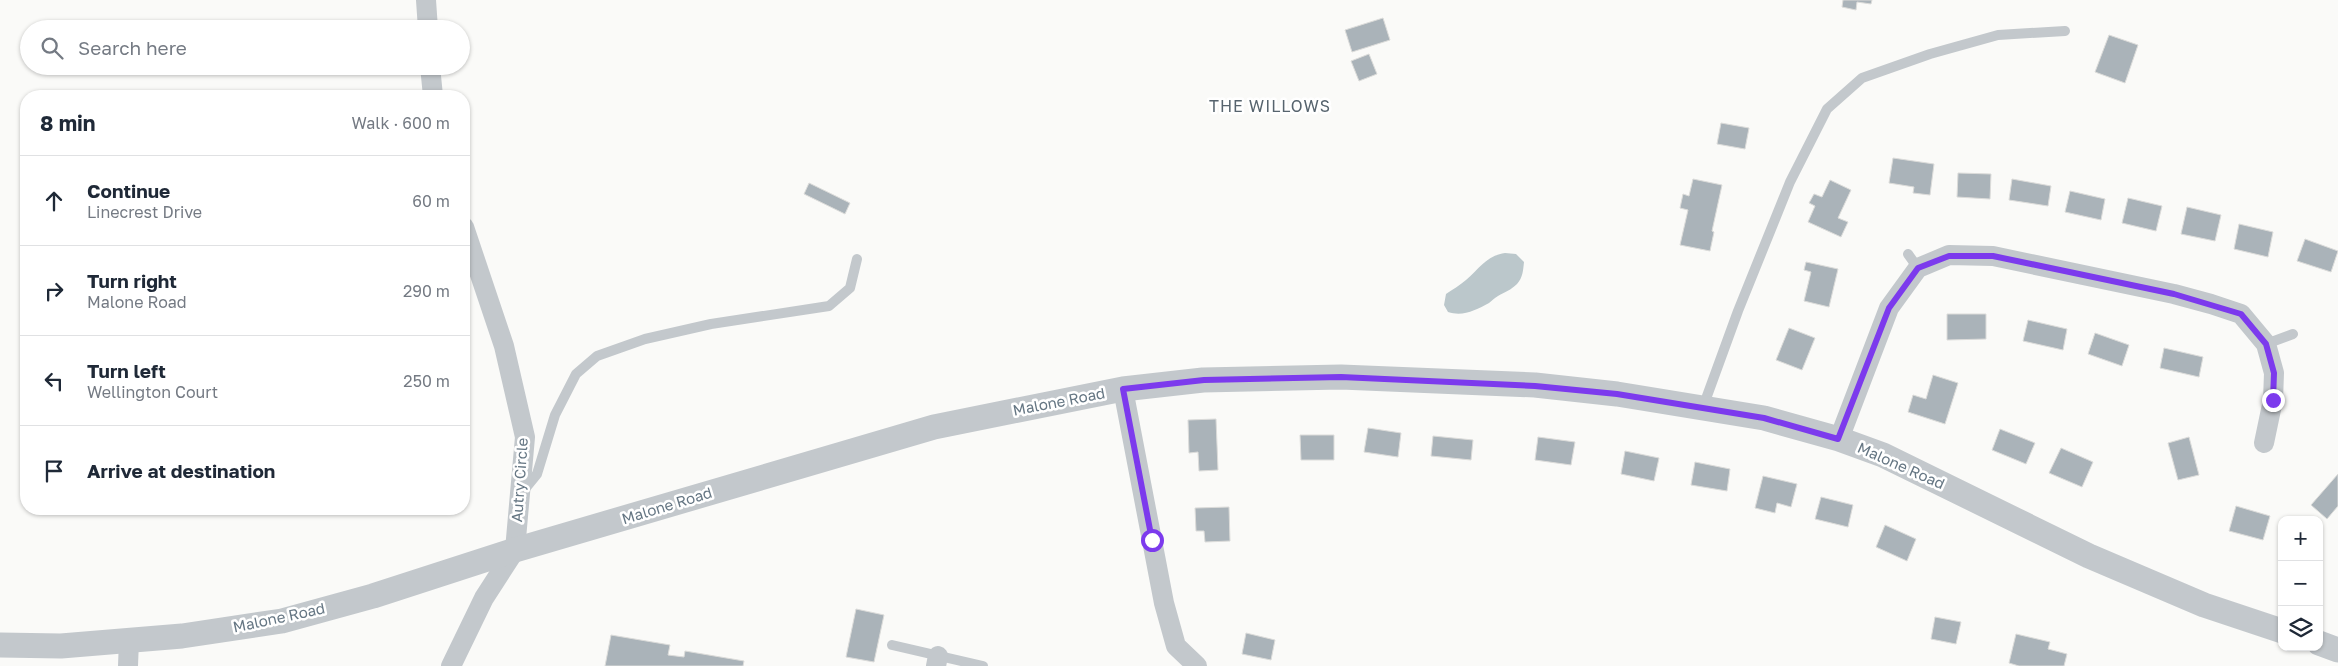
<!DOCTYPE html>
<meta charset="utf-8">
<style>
:root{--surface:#fff;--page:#f6f6f7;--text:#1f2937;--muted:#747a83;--line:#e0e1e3}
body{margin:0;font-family:"Golos Text",sans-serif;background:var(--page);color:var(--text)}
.controls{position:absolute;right:15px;bottom:15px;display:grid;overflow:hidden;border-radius:10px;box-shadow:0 1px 4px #0004}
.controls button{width:45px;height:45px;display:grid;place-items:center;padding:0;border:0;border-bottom:1px solid var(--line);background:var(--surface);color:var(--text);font:25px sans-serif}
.stop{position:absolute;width:15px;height:15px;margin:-11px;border:4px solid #7c3aed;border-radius:50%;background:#fff}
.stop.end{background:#7c3aed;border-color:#fff;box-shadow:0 1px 5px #0008}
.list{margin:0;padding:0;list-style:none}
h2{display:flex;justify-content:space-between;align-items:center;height:65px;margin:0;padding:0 20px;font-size:21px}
h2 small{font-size:16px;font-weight:400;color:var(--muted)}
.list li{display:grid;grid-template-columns:32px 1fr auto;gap:15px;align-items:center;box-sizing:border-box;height:90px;padding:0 20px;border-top:1px solid var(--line)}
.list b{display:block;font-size:19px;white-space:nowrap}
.list p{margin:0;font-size:16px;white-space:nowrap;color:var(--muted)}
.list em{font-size:16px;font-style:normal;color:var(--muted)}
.icon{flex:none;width:28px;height:28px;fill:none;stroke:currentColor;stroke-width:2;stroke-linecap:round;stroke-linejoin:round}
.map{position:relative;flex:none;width:2338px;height:666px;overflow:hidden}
.search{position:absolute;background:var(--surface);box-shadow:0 1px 4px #0004;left:20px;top:20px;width:450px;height:55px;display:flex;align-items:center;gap:12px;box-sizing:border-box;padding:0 18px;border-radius:28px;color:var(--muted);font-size:19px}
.panel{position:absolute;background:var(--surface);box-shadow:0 1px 4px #0004;left:20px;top:90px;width:450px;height:425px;border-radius:20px}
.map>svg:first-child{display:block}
</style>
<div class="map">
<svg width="2338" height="666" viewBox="0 0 2338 666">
<rect width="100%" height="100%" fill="#fafaf8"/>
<path fill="#bbc7cb" d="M 1505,253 L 1516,254 L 1524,262 C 1523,271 1523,277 1517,284 C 1511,290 1505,292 1498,296 C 1494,298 1492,301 1489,303 C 1476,310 1463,317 1448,312 L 1444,305 L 1446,294 C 1452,290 1460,285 1466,280 C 1480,268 1486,256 1505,253 Z"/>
<path fill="#aab3b9" stroke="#dcdcda" d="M 1843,0 L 1872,0 L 1871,4 L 1857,2 L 1856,10 L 1842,7 Z
M 1383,18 L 1390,40 L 1352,52 L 1345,30 Z
M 2109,35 L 2138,45 L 2125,83 L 2095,72 Z
M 1369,54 L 1377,74 L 1359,81 L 1351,61 Z
M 1721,123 L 1749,128 L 1745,149 L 1717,144 Z
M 1893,158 L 1934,164 L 1930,195 L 1913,193 L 1914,187 L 1889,183 Z
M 1958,173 L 1991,174 L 1990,199 L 1957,197 Z
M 1693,179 L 1722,185 L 1712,231 L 1714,232 L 1710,251 L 1680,245 L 1688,210 L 1680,208 L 1683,194 L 1689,196 Z
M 2012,179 L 2051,186 L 2048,206 L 2009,200 Z
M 1830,180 L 1851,190 L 1838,218 L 1848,222 L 1841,237 L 1808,222 L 1815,206 L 1809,203 L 1814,194 L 1822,197 Z
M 809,183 L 850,203 L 845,214 L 804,194 Z
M 2070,191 L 2105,199 L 2101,220 L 2065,212 Z
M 2128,198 L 2162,206 L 2156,231 L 2122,223 Z
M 2187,207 L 2221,215 L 2215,241 L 2181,234 Z
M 2239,224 L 2273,232 L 2268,257 L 2234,249 Z
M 2305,239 L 2338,251 L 2331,272 L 2297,261 Z
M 1806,262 L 1838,269 L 1829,307 L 1804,301 L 1811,272 L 1804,270 Z
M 1947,314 L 1986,314 L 1986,339 L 1947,340 Z
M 2028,320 L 2067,329 L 2063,350 L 2023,341 Z
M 1789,328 L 1815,338 L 1802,370 L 1776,360 Z
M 2095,333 L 2129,345 L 2122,366 L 2088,354 Z
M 2164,348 L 2203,357 L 2199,377 L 2160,368 Z
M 1933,375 L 1958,383 L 1945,424 L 1908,412 L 1913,395 L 1926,399 Z
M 1216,419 L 1218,470 L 1199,471 L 1198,452 L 1189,453 L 1188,420 Z
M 1368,428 L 1401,433 L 1398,457 L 1364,452 Z
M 2000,429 L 2035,443 L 2026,464 L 1992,450 Z
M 1300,435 L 1334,435 L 1334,460 L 1301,460 Z
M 1433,436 L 1473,440 L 1471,460 L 1431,456 Z
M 1538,437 L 1575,442 L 1571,465 L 1535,460 Z
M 2189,437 L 2199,475 L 2178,480 L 2168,443 Z
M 2061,448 L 2093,462 L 2082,487 L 2049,473 Z
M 1625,451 L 1659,458 L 1654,481 L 1621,474 Z
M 1695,462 L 1730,469 L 1727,491 L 1691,485 Z
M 2338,474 L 2338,506 L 2327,519 L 2311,505 Z
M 1763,476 L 1797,484 L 1791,507 L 1777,503 L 1775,513 L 1755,508 Z
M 1821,497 L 1853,505 L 1848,527 L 1815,519 Z
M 2236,506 L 2270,516 L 2263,540 L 2229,531 Z
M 1229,507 L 1230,541 L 1205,542 L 1204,531 L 1196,531 L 1195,508 Z
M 1885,525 L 1916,539 L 1907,561 L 1876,547 Z
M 856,609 L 884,615 L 874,662 L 846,657 Z
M 1935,617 L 1961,622 L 1956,644 L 1931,639 Z
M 1246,633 L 1275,640 L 1271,660 L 1242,654 Z
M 2016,634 L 2050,642 L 2048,649 L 2067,654 L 2064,666 L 2019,666 L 2009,663 Z
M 611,635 L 670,645 L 668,655 L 684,657 L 685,651 L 744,661 L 743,666 L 605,666 Z"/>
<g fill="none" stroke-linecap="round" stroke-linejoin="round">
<path stroke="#c3c8cc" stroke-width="10" d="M 1908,254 L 1918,268
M 2266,344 L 2293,334
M 1703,407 L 1738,311 L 1790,182 L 1827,109 L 1862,78 L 1930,54 L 1998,35 L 2065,31
M 524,490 L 537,474 L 555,415 L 576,374 L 597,356 L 645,339 L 711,324 L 829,306 L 850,288 L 857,259
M 892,645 L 983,666"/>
<path stroke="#c3c8cc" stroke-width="20" d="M 426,0 L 428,29
M 430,66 L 433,96
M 1123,389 L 1164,603 L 1176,646 L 1197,666
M 1839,439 L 1889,308 L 1918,268 L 1949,255 L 1993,256 L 2174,294 L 2211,304 L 2241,314 L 2266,344 L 2274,373 L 2273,400 L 2264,443
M 128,666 L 129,640
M 451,666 L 484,598 L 515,550 L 525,437 L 504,346 L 464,227
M 936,666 L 938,656"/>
<path stroke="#c3c8cc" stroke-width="25" d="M 2319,643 L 2338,650
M 0,645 L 61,646 L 182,636 L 282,621 L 373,596 L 515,550 L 934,427 L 1123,389 L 1203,380 L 1341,377 L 1535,385 L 1617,394 L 1764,418 L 1839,439 L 1883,455 L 2089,556 L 2204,605 L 2282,631"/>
</g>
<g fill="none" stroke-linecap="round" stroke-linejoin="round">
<path stroke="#7c3aed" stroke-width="6" d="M 1152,540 L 1123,389 L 1204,380 L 1341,377 L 1535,386 L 1617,394 L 1764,418 L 1838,439 L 1889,308 L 1918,268 L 1949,256 L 1993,256 L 2174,294 L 2241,314 L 2266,344 L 2274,373 L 2273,400"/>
</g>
<g text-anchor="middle" stroke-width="5" stroke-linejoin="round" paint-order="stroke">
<g font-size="15" fill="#657683" stroke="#fff">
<text transform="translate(1059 402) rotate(-11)" y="5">Malone Road</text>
<text transform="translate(1901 466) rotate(24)" y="5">Malone Road</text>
<text transform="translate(520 480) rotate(-86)" y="5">Autry Circle</text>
<text transform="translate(667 506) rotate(-17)" y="5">Malone Road</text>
<text transform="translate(279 618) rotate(-12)" y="5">Malone Road</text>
</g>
<g font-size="16" letter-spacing="1" fill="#57646e" stroke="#fff">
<text x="1270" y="112">THE WILLOWS</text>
</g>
</g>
</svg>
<div class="controls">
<button>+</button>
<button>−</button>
<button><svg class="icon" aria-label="layers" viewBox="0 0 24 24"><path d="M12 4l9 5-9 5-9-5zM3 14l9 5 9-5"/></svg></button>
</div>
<div class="stop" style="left:1152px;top:540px"></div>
<div class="stop end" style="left:2273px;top:400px"></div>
<div class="search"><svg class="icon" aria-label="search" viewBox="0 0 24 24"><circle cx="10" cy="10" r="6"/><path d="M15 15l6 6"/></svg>Search here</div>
<section class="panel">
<h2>8 min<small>Walk · 600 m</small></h2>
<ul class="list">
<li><svg class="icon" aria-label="ahead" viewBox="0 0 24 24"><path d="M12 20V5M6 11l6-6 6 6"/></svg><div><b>Continue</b><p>Linecrest Drive</p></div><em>60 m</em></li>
<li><svg class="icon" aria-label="right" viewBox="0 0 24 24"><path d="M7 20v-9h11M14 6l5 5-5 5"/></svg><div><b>Turn right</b><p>Malone Road</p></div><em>290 m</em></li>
<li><svg class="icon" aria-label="left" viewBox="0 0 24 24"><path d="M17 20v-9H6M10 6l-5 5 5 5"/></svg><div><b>Turn left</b><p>Wellington Court</p></div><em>250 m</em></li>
<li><svg class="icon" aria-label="arrive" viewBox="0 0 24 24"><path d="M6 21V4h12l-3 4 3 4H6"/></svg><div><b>Arrive at destination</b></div></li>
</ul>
</section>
</div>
